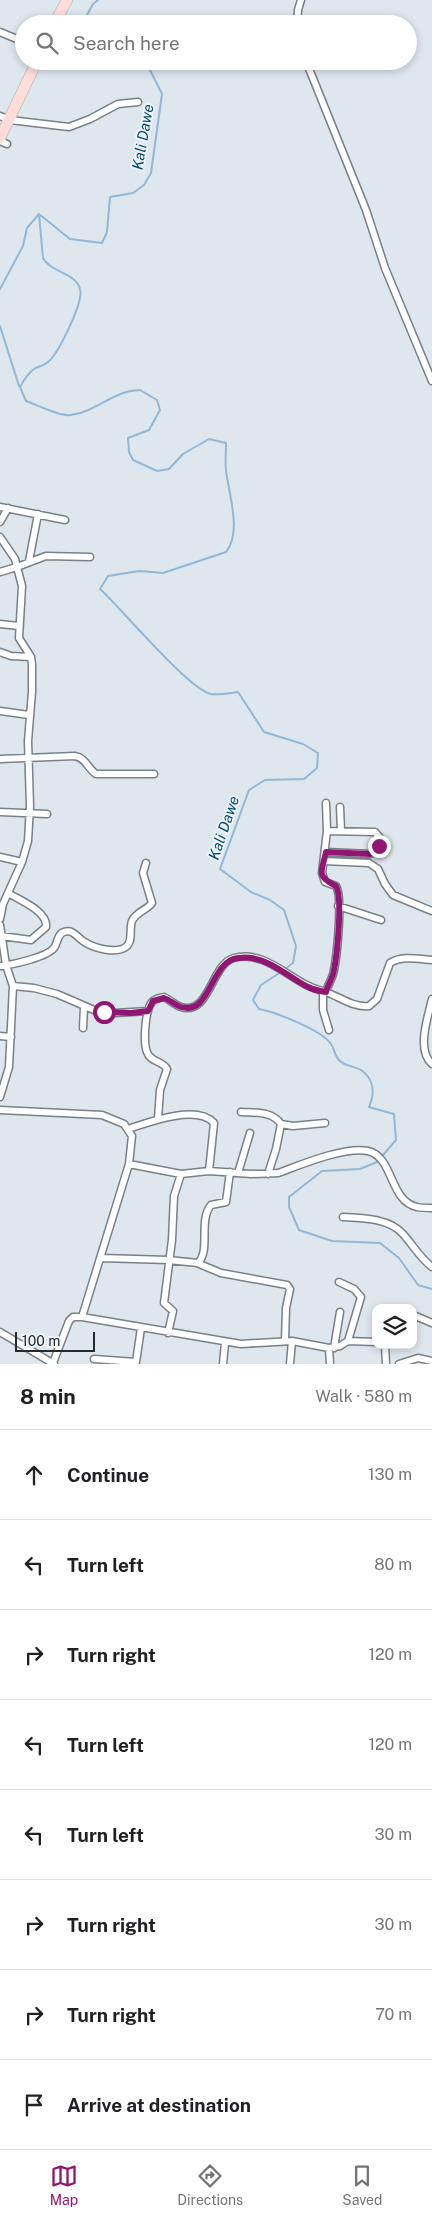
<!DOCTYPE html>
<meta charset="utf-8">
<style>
:root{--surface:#fff;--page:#f2f2f2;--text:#202124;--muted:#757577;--line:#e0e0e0;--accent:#911572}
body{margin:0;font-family:"Public Sans",sans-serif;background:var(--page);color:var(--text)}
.controls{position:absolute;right:15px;bottom:15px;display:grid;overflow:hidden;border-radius:10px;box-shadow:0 2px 8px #0003}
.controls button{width:45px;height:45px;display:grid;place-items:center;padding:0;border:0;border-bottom:1px solid var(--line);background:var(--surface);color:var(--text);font:25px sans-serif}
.scale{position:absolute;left:15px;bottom:12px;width:80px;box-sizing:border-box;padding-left:5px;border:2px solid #272a2d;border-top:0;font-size:14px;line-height:18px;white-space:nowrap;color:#272a2d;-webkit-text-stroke:4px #ecf3fb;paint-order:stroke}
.stop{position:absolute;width:15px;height:15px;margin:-11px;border:4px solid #911572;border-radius:50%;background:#fff}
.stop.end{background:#911572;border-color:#fff;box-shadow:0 1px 5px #0008}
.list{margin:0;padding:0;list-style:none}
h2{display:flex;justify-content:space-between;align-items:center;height:65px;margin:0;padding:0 20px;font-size:21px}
h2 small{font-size:16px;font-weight:400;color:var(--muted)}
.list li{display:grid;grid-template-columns:32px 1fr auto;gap:15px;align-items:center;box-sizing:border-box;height:90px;padding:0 20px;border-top:1px solid var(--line)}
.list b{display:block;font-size:19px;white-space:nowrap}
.list em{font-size:16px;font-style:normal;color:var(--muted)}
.icon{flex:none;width:28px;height:28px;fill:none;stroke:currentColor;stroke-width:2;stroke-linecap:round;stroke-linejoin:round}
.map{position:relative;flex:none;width:432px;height:1364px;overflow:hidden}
.search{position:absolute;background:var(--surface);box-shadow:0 2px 8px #0003;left:15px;right:15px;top:15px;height:55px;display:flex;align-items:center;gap:12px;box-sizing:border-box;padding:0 18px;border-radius:28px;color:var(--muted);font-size:19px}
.sheet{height:785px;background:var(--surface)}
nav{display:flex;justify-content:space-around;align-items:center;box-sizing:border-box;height:70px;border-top:1px solid var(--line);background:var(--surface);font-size:14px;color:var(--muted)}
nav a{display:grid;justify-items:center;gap:2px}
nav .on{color:var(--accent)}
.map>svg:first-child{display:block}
</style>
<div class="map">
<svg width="432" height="1364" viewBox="0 0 432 1364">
<rect width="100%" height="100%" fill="#dee6ee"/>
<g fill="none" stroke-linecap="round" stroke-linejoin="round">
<path stroke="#91b8d6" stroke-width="2" d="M 91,24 L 86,17 L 93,4 L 98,0
M 39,214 L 43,258 C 50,272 76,273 80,289 C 84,302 58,354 48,362 C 44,366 38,366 34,369 C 27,374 24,380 20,387 L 26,401 C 38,405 60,417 71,415 C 96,412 114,390 140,390 L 157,400 L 160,410 L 149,430 L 128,438 L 129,452 L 133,460 L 157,471 L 169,469 L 183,454 L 209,439 L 226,443 C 226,452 225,462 226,471 C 229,494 242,533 226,552 L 163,573 L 139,571 L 108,576 L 100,589 C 121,608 189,690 211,694 C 220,695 230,693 238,692 L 264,732 L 303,744 L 318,753 L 317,768 L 304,779 L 265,780 L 249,790 L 220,869 L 251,892 L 270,900 L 284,910 L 296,946 L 293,963 L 285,969
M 39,214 L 70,239 L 102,243 L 107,232 L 110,197 L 133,193 L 144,185 L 151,173 L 162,94 L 149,68 L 142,61
M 0,289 L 23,246 L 27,228 L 39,214
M 0,326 L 19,386
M 281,972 L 261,985 L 253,1000 L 259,1009 C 275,1012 322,1030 331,1044 C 335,1049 334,1056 340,1061 C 345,1066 354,1066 361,1070 C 374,1079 375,1093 369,1107 L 394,1114 L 396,1140 L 377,1162 L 360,1169 L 322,1171 L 289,1197 L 289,1207 L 299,1230 L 332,1241 L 380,1243 L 399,1258 L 418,1285 L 432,1289"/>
<defs>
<path id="street" d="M 297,24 L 298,10 L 301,0
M 0,32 L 24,42
M 306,61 L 366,210 L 385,268 L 432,381
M 0,116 L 10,120 L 69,127 L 90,119 L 118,104 L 138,102
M 0,141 L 7,144
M 0,507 L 65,520
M 0,522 L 8,508
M 0,537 L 15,559 L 17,567 L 46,556 L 90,557
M 29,561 L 38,514
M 0,572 L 17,567 L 22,586 L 19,638 L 31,657 L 32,664 L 32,692 L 28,741 L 30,806 L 28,841 L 22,862 L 3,904 L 0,919
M 0,624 L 19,626
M 0,652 L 11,656 L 31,657
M 0,711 L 29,715
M 0,759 L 75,756 C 86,758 88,769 96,774 L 154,774
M 326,803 L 327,831 L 322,873 L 325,882 L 336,886 C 343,897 337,955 334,970 C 333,978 328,984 326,992
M 340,807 L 341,831
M 0,812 L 47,814
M 326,852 L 370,854 L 376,852 L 381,839 L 375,832 L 327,831
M 0,857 L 22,862
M 324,861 L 369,863 L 378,869 L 385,884 L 393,895 L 432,911
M 338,906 L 381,920
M 0,925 L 6,965 L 13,986 L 9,1067 L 0,1097
M 1,936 L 31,940 L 46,927 C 48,911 19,900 8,893
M 0,966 C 12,965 47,957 54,948 C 58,943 57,934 64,932 C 73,929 77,937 83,941 C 93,948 117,955 127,946 C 133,940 129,929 132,921 C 137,911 146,911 152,903 L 143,873 L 146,863
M 13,986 L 34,988 L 57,994 L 94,1010 L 116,1013 L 148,1011
M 432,999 C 428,1017 416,1050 432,1064
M 83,1028 L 84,1007
M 329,1030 L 323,1010 L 323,991 C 339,996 353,1008 369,1006 L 377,999 L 390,963 C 402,955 418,959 432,960
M 0,1036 L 11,1037
M 0,1110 L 102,1115 L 124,1124 L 132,1136 L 129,1164 L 82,1317 L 73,1317 L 69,1321 L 53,1363
M 241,1112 C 256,1113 272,1111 281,1124 L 293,1126 L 325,1123
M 158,1119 L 160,1090 L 167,1069 C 163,1061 150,1062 147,1052 C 143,1042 145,1008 153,1001 C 156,998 160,998 164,997 C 170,1000 175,1005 181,1007 C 210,1016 211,964 234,958 C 268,949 293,985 323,991
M 128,1129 C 149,1122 197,1104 214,1123 L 209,1171
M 129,1164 L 181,1174 L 209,1171 L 251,1174 L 278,1173 C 300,1165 345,1146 368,1151 C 394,1157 389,1201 417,1207 C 421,1208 427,1208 432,1208
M 238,1173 L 250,1133
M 268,1174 L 276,1149 L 281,1124
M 343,1217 C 362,1218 389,1218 403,1234 C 413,1245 420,1258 432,1267
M 101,1258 L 168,1260 L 198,1263 C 211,1250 198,1221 211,1205 L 226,1202 L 230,1172
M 197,1263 L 221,1273 L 287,1285 L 290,1289 L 286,1308 L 285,1341
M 339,1282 L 354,1289 L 361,1297 L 348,1341
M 413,1315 L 432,1323
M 82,1317 L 241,1344 L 292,1341 L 329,1348 L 340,1346 L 348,1341 L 376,1342
M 0,1332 L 54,1364
M 168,1333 L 173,1311 L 164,1303 L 172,1240 L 174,1196 L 181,1174
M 385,1345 L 386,1364
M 329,1348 L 330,1364
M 334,1348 L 340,1312
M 94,1359 L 136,1362 L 141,1328
M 223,1364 L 225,1343
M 290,1364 L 292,1341
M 399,1364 L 418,1358 L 432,1361"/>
<path id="primary" d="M 54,24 L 67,0
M 0,138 L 37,61"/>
</defs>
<use href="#street" stroke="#798087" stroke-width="9"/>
<use href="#primary" stroke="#c3c3c4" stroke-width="12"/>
<use href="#street" stroke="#fff" stroke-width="6"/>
<use href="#primary" stroke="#feddd9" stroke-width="10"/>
</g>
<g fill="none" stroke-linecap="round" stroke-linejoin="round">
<path stroke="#911572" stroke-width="6" d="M 104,1012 L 131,1013 L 148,1011 L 153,1001 L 164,998 C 170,1000 175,1005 181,1007 C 211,1016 210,961 238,958 C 265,954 285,975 308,987 C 314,990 320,991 326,992 C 328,984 333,978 334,970 C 337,955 343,898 336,886 C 315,876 322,871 326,852 L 370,854 L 376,852 L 379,846"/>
</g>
<g text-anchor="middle" stroke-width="4" stroke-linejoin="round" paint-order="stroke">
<g font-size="15" font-style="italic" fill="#054971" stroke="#ecf3fb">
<text transform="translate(143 137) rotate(-80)" y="5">Kali Dawe</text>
<text transform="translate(224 828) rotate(-71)" y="5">Kali Dawe</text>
</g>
</g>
</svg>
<div class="controls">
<button><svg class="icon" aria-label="layers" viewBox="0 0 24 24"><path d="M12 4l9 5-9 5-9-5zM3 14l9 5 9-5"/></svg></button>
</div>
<div class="scale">100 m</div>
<div class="stop" style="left:104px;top:1012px"></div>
<div class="stop end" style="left:379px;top:846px"></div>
<div class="search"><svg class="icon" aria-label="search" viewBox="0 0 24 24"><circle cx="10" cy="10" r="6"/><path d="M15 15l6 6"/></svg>Search here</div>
</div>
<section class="sheet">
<h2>8 min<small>Walk · 580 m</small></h2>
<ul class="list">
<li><svg class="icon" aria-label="ahead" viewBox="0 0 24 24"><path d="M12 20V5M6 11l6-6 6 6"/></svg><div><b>Continue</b></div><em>130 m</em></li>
<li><svg class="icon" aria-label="left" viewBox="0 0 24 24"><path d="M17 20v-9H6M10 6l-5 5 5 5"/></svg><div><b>Turn left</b></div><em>80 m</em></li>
<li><svg class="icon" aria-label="right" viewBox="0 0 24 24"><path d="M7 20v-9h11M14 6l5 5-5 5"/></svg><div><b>Turn right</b></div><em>120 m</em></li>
<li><svg class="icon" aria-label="left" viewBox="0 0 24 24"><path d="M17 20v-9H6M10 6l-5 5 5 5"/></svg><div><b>Turn left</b></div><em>120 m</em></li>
<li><svg class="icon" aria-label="left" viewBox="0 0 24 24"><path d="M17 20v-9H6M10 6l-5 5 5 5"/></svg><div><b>Turn left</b></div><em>30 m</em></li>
<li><svg class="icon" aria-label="right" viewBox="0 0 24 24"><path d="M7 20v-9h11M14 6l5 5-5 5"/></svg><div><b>Turn right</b></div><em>30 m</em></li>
<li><svg class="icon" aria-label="right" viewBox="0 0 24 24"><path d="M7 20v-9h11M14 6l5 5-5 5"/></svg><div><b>Turn right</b></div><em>70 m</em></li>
<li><svg class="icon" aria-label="arrive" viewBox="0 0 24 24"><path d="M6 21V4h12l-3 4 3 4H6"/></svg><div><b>Arrive at destination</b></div></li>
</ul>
</section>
<nav>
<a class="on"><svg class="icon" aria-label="map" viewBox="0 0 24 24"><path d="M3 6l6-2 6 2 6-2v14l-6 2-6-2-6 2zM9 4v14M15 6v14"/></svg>Map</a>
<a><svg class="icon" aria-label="directions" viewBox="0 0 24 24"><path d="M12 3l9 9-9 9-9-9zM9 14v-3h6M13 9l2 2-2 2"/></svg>Directions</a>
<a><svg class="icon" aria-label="saved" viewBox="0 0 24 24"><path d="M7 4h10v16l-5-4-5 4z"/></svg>Saved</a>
</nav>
